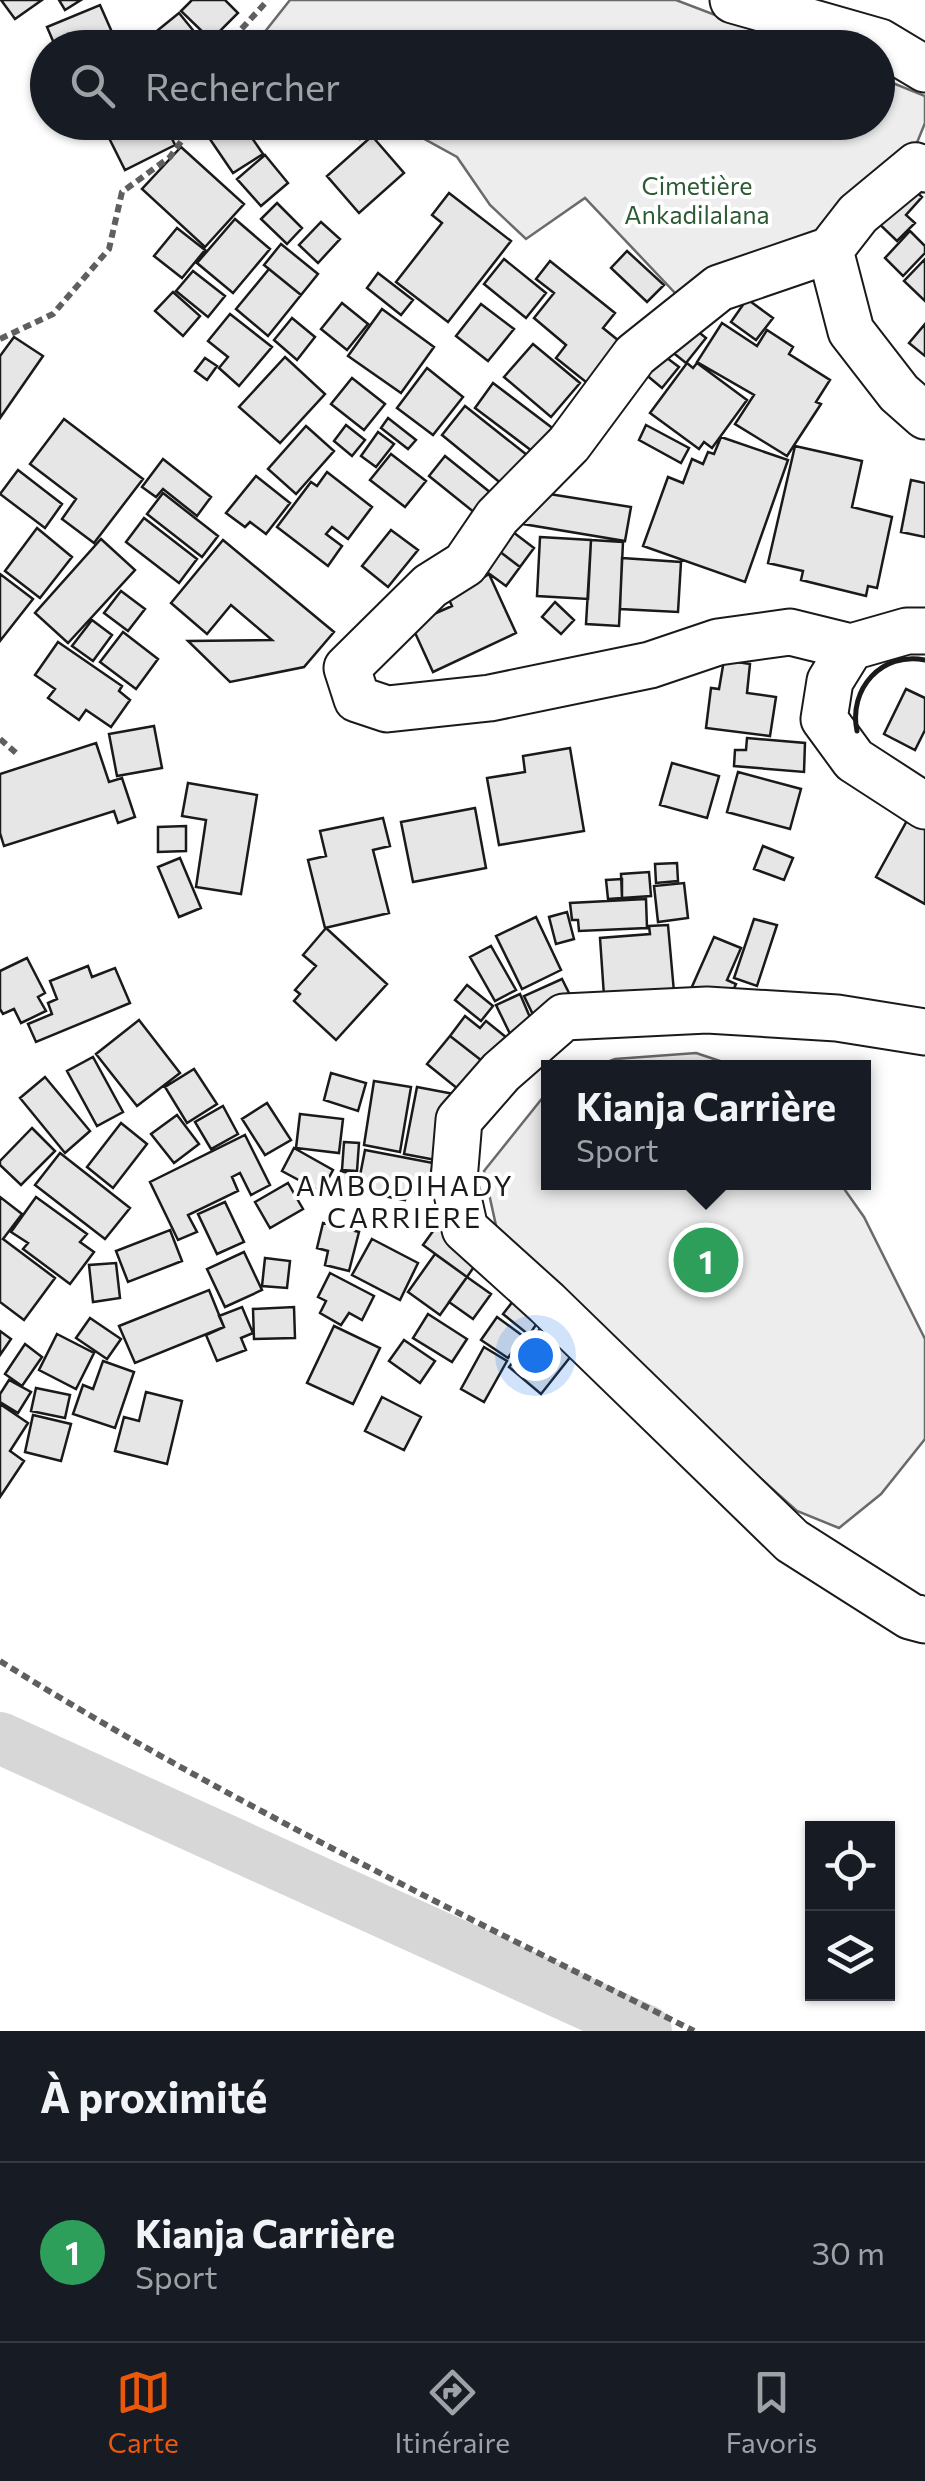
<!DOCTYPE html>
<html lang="fr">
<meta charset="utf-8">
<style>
:root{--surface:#171b24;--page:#20242c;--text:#f1f3f6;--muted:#9ea1a6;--line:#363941;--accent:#ea580c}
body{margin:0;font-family:Commissioner,sans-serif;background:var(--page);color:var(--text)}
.controls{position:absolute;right:30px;bottom:30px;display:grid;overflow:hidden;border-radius:0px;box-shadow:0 2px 8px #0004}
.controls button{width:90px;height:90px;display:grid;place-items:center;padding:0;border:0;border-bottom:2px solid var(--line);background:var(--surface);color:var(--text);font:50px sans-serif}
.you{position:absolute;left:535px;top:1355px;width:35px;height:35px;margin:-25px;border:8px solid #fff;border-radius:50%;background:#1a73e8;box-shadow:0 0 0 15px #1a73e833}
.badge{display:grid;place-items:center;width:65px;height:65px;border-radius:50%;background:var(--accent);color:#fff;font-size:32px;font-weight:700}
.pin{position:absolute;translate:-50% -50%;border:5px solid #fff;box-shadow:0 2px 10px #0006}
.popup{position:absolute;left:541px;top:1060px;width:330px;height:130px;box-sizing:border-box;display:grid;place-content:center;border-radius:0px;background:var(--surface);filter:drop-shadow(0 2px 8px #0005);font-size:32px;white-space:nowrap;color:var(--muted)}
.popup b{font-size:38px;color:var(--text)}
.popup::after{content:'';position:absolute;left:50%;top:100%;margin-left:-20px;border:20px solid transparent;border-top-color:var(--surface)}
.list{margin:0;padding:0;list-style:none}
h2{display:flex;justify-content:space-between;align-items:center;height:130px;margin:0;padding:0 40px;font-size:42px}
h2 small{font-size:32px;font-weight:400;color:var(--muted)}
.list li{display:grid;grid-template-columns:65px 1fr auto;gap:30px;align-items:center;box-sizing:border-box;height:180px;padding:0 40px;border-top:2px solid var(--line)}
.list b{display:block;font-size:38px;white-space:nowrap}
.list p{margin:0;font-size:32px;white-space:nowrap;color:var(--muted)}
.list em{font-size:32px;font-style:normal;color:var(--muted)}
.icon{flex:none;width:55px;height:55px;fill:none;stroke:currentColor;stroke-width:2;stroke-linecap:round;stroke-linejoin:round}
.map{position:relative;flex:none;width:925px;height:2031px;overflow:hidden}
.search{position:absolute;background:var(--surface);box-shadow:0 2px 8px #0004;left:30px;right:30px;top:30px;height:110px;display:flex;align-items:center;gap:25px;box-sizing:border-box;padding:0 35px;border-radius:55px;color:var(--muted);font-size:38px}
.sheet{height:310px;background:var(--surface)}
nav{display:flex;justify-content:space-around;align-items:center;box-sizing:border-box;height:140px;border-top:2px solid var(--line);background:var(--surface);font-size:28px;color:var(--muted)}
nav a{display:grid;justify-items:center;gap:5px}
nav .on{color:var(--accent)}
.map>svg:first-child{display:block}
</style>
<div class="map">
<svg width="925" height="2031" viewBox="0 0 925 2031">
<rect width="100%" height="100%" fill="#fff"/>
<path fill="#ededed" stroke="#6a6a6a" stroke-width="2.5" d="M 290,0 L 676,0 L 799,47 L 350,48 L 344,41 L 333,47 L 252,48 Z
M 878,77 L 925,96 L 925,123 L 916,145 L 826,228 L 677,295 L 585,198 L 526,239 L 490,205 L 457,157 L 419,136 L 409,123 L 878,122 Z
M 696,1053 L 738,1067 L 594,1067 L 615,1059 Z
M 548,1091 L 548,1182 L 840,1183 L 864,1217 L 925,1339 L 925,1439 L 881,1494 L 839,1528 L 797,1511 L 723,1445 L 497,1230 L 484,1171 Z"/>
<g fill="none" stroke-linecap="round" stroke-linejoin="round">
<path stroke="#d7d7d7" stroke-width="52" d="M 0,1738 L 646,2031"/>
</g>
<path fill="#e6e6e6" stroke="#1a1a1a" stroke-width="2.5" d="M 1,0 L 42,0 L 15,19 Z
M 59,0 L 81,0 L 65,10 Z
M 192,0 L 225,0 L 238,13 L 211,40 L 181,11 Z
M 100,5 L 119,48 L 56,48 L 47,27 Z
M 179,13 L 201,40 L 192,48 L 154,48 L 147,39 Z
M 122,122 L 164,122 L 175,145 L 125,170 L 106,132 Z
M 172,122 L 196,122 L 178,133 Z
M 206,122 L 241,122 L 263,154 L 233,173 L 201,126 Z
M 346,122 L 379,122 L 360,139 Z
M 372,136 L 404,173 L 359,213 L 327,176 Z
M 181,147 L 244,204 L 205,247 L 142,189 Z
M 265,155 L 288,183 L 261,206 L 237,179 Z
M 906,182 L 922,197 L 906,215 L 915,223 L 897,241 L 872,217 Z
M 449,193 L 511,241 L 448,322 L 396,282 L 442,223 L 432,215 Z
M 277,203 L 302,228 L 287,244 L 261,219 Z
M 235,219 L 270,249 L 233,293 L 197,263 Z
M 321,222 L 340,239 L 318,263 L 299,245 Z
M 177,228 L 205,250 L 182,278 L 154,256 Z
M 910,231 L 925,246 L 925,253 L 903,276 L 885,258 Z
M 281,244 L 318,274 L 301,295 L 264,265 Z
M 627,251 L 664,285 L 647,302 L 611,268 Z
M 504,259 L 546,293 L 526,318 L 484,284 Z
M 925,259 L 925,301 L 904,281 Z
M 550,261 L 615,313 L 603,328 L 629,349 L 596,390 L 556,358 L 566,345 L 534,318 L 554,293 L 536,279 Z
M 269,269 L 301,295 L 268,336 L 236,309 Z
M 193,271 L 225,296 L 208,317 L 176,291 Z
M 378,273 L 413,300 L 401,315 L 367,288 Z
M 173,292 L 200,316 L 183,336 L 155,311 Z
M 747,299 L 773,318 L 756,340 L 731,322 Z
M 342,303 L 368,324 L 347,350 L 321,329 Z
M 481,304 L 514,329 L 488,361 L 456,336 Z
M 382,309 L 434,347 L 401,393 L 348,356 Z
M 230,314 L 272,347 L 239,386 L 219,368 L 228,357 L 208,341 Z
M 292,318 L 315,337 L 297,360 L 274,340 Z
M 686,322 L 706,338 L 686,363 L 666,347 Z
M 722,323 L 757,346 L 767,330 L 793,347 L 789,354 L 830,380 L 816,402 L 821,404 L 787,456 L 735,424 L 754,395 L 697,362 Z
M 925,324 L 925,356 L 909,343 Z
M 14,337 L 43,356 L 0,418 L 0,356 Z
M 533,344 L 580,383 L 551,417 L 504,377 Z
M 659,352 L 679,367 L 662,388 L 644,373 Z
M 285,357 L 325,394 L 280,443 L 239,407 Z
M 205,358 L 217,366 L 207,380 L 195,371 Z
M 687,363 L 693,368 L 697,363 L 747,400 L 712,448 L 704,442 L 699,449 L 650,413 Z
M 427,368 L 463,397 L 433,435 L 397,408 Z
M 352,378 L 385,404 L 364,430 L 331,404 Z
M 493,383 L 555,430 L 536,454 L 475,408 Z
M 465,406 L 527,455 L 503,485 L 442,435 Z
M 388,418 L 416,440 L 408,449 L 381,428 Z
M 64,419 L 143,479 L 94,543 L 62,519 L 76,499 L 30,464 Z
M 346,425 L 365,440 L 352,456 L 334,441 Z
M 646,425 L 689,448 L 681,463 L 639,440 Z
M 306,426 L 334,451 L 296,494 L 268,469 Z
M 378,432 L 394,444 L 376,467 L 361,456 Z
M 721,437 L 788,460 L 745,582 L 643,546 L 668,477 L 683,483 L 692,459 L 703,464 L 708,452 L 714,454 Z
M 795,446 L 862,461 L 852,507 L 892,517 L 877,588 L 868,586 L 866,596 L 801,580 L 803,571 L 768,563 Z
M 391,454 L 426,481 L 405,507 L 370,480 Z
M 445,456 L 491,493 L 475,513 L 429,476 Z
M 163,459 L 211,497 L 197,516 L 163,489 L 156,497 L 142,487 Z
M 18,470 L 62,504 L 45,528 L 0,494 Z
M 327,472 L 372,507 L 348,539 L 332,527 L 326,534 L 342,546 L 328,566 L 277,527 L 311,482 L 317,486 Z
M 256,476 L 290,503 L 266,534 L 250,522 L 245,527 L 226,513 Z
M 911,480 L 925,483 L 925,537 L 901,532 Z
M 163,493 L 218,536 L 202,557 L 147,514 Z
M 543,493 L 631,507 L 625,541 L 523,524 Z
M 144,518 L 197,559 L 179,583 L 126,542 Z
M 37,528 L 72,557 L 40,598 L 5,571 Z
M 509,529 L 534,548 L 520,567 L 495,548 Z
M 391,530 L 418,550 L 388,587 L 362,566 Z
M 540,537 L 591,540 L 588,599 L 537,596 Z
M 101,539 L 135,570 L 68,643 L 35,613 Z
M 223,540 L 334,632 L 304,667 L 230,682 L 188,641 L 272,640 L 231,605 L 207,634 L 171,603 Z
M 591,540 L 623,542 L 619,626 L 586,624 Z
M 495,548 L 520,567 L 506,586 L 480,567 Z
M 622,558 L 681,562 L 678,612 L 620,609 Z
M 0,574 L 33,599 L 0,641 Z
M 482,574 L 484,577 L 489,574 L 516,633 L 433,672 L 411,624 L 452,606 L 445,591 Z
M 121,591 L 145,609 L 128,631 L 104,613 Z
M 555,602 L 574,620 L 561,634 L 542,617 Z
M 92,620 L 112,635 L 93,661 L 72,646 Z
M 123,632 L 158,659 L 136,689 L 100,662 Z
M 58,642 L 122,686 L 119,691 L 130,700 L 111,727 L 86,710 L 79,720 L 48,698 L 55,689 L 35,675 Z
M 724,660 L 750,664 L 747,693 L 776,697 L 770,736 L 706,728 L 711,688 L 719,689 Z
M 906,689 L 925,698 L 925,730 L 915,750 L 884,734 Z
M 154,726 L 162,768 L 117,776 L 109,734 Z
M 747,738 L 805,743 L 804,772 L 734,766 L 735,750 L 746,750 Z
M 96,743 L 109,782 L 122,778 L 135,817 L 118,823 L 114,811 L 4,846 L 0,833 L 0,774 Z
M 570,748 L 584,831 L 499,845 L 487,778 L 525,772 L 523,756 Z
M 672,763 L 719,776 L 707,818 L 660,805 Z
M 738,772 L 801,789 L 790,829 L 727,812 Z
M 188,783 L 257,795 L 241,894 L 196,887 L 206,820 L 182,816 Z
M 475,808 L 486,868 L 413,882 L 401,822 Z
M 909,817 L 925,826 L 925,904 L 876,877 Z
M 383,818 L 390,846 L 373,850 L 389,913 L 325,928 L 308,860 L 326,856 L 320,831 Z
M 186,826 L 186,851 L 158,852 L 158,827 Z
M 763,846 L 793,858 L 784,880 L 754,869 Z
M 180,858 L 201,908 L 179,917 L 158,867 Z
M 677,863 L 678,881 L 656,883 L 655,864 Z
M 649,872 L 651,896 L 622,898 L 621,874 Z
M 622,879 L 622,898 L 608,899 L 606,880 Z
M 684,883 L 688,918 L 658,922 L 654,886 Z
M 646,899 L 647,928 L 579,931 L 578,920 L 572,920 L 570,903 Z
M 567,912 L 574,939 L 556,944 L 549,917 Z
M 536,917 L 561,970 L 522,989 L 496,936 Z
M 754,919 L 777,925 L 757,986 L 734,978 Z
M 668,925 L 674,992 L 604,996 L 600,938 L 650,934 L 649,926 Z
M 326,928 L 387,984 L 336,1040 L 294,1001 L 300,994 L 295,990 L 316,966 L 303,955 Z
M 714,937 L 741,948 L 727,980 L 736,984 L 726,1005 L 691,989 Z
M 491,946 L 516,990 L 495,1001 L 470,957 Z
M 27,958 L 45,993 L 38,997 L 46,1011 L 21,1023 L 14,1009 L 3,1014 L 0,1009 L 0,971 Z
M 88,966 L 92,977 L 115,968 L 130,1003 L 36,1042 L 28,1024 L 52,1014 L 48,1003 L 57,999 L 50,981 Z
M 562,979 L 576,1007 L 538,1025 L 524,996 Z
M 467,985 L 493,1006 L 481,1021 L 455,1000 Z
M 520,994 L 535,1029 L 513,1040 L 496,1005 Z
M 465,1016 L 480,1028 L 486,1021 L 507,1038 L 486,1064 L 450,1036 Z
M 139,1020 L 180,1073 L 137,1106 L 96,1054 Z
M 450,1036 L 486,1064 L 463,1093 L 427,1064 Z
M 93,1057 L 123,1112 L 97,1126 L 67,1071 Z
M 194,1069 L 217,1104 L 187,1123 L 165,1087 Z
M 331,1073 L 366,1083 L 358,1111 L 324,1100 Z
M 45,1077 L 90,1131 L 65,1153 L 20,1098 Z
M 374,1081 L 411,1087 L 400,1152 L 364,1145 Z
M 417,1087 L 454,1094 L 441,1161 L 404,1154 Z
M 267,1103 L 291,1140 L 265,1155 L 242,1119 Z
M 223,1106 L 238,1134 L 211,1149 L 195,1122 Z
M 300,1114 L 343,1119 L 339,1153 L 296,1148 Z
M 177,1115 L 199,1144 L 174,1163 L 151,1134 Z
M 121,1123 L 147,1144 L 113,1188 L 87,1167 Z
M 32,1128 L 55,1151 L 21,1185 L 0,1165 L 0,1161 Z
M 245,1135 L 270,1185 L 251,1195 L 240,1173 L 232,1177 L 238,1191 L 188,1215 L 197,1232 L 178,1240 L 150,1182 Z
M 344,1142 L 359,1143 L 357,1171 L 342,1170 Z
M 294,1148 L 333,1170 L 321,1192 L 282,1171 Z
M 365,1150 L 433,1163 L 427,1195 L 407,1190 L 405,1200 L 357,1191 Z
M 60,1153 L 130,1208 L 105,1239 L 35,1185 Z
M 341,1171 L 356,1175 L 351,1197 L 337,1193 Z
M 288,1183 L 303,1209 L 270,1228 L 255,1202 Z
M 0,1197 L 22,1214 L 3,1239 L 55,1278 L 24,1320 L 0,1302 Z
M 36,1197 L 87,1234 L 80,1242 L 94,1252 L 70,1284 L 23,1249 L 28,1243 L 11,1232 Z
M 225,1202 L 244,1242 L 217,1254 L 198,1214 Z
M 323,1223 L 359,1232 L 349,1271 L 325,1265 L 328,1251 L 317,1248 Z
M 436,1227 L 480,1258 L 467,1277 L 423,1245 Z
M 170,1230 L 182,1261 L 128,1282 L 116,1251 Z
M 372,1239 L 418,1263 L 400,1300 L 352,1275 Z
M 244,1252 L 262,1290 L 225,1307 L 207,1269 Z
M 435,1254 L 467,1277 L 440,1315 L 408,1292 Z
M 265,1258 L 290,1261 L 287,1288 L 262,1286 Z
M 116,1263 L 120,1298 L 93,1302 L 89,1265 Z
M 330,1273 L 374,1296 L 362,1320 L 349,1313 L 341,1325 L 320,1313 L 326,1301 L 318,1297 Z
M 467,1277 L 491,1294 L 473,1319 L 449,1302 Z
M 209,1290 L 224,1327 L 135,1363 L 119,1326 Z
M 514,1300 L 540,1319 L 529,1335 L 503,1314 Z
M 242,1307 L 253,1333 L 241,1338 L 246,1350 L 217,1361 L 206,1335 L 224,1327 L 219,1316 Z
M 294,1307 L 295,1338 L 254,1339 L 253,1309 Z
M 428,1314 L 467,1339 L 452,1362 L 413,1338 Z
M 497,1317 L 523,1336 L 508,1358 L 481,1340 Z
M 90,1318 L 121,1339 L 107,1359 L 76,1338 Z
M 543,1325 L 575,1351 L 541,1394 L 509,1367 Z
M 334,1326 L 380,1348 L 353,1404 L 307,1383 Z
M 0,1331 L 11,1339 L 0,1355 Z
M 57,1334 L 94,1353 L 76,1389 L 39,1370 Z
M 404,1340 L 435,1361 L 420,1383 L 389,1361 Z
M 25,1344 L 42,1357 L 22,1386 L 5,1374 Z
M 484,1347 L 507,1361 L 484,1402 L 461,1389 Z
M 103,1361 L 134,1372 L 115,1428 L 73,1414 L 83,1385 L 93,1389 Z
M 9,1380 L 31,1392 L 18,1413 L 0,1402 L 0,1394 Z
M 36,1388 L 70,1395 L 65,1418 L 31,1411 Z
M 146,1392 L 182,1401 L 167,1464 L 115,1451 L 124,1417 L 139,1421 Z
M 382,1397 L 421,1417 L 404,1450 L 365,1431 Z
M 0,1404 L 28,1423 L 10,1451 L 24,1461 L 0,1497 Z
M 33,1415 L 71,1424 L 61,1461 L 25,1452 Z"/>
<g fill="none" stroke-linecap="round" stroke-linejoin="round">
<defs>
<path id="street" d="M 733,0 L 880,42 L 925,69
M 925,169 L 916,166 L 858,214 L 830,250 L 851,331 L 899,393 L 925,416
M 830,250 L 719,288 L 635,355 L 569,444 L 497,517 L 465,564 L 430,586 L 347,668 L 357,699 L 387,709 L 490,698 L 650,665 L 718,642 L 790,632 L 851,647
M 925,631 L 907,631 L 851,647 L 830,681 L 824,719 L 854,760 L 925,806
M 925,1032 L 837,1018 L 707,1010 L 564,1017 L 501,1072 L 459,1120 L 454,1180 L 465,1229 L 547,1303 L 792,1541 L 910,1616 L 925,1620"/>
</defs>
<use href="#street" stroke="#1a1a1a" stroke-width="49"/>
<path stroke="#5f5f5f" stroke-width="6" stroke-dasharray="8 5" stroke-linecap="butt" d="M 224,48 L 268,0
M 0,339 L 53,314 L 109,249 L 122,192 L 170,157 L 188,132 L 202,122
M 0,739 L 16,753
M 0,1661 C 223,1800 460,1913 694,2031"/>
<use href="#street" stroke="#fff" stroke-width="45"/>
<path stroke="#1a1a1a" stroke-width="5" d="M 857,731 C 848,689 882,651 925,660"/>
</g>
<g text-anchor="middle" stroke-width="8" stroke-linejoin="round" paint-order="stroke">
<g font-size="25" fill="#2b5a34" stroke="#fff">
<text x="697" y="195">Cimetière<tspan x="697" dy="29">Ankadilalana</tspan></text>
</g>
<g font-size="28" letter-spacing="2.5" fill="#1a1a1a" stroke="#fff">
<text x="405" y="1196">AMBODIHADY<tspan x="405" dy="32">CARRIERE</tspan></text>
</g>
</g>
</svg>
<div class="controls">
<button><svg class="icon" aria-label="locate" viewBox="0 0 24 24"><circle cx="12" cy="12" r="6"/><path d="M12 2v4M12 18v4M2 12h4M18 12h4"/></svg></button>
<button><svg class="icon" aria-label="layers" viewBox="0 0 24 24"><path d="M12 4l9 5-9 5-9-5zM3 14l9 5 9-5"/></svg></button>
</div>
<div class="you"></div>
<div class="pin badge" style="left:706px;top:1260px;background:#2e9e5b">1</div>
<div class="popup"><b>Kianja Carrière</b>Sport</div>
<div class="search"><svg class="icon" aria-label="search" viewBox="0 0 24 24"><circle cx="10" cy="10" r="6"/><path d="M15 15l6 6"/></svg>Rechercher</div>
</div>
<section class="sheet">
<h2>À proximité<small></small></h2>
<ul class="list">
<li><span class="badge" style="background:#2e9e5b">1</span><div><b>Kianja Carrière</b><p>Sport</p></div><em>30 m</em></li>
</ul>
</section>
<nav>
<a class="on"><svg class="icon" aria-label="map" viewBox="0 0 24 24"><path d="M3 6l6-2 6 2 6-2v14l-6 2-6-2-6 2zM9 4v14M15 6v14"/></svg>Carte</a>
<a><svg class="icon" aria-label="directions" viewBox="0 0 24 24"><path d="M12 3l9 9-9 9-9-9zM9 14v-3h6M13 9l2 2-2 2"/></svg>Itinéraire</a>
<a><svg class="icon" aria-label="saved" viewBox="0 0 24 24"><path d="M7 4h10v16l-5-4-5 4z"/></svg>Favoris</a>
</nav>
